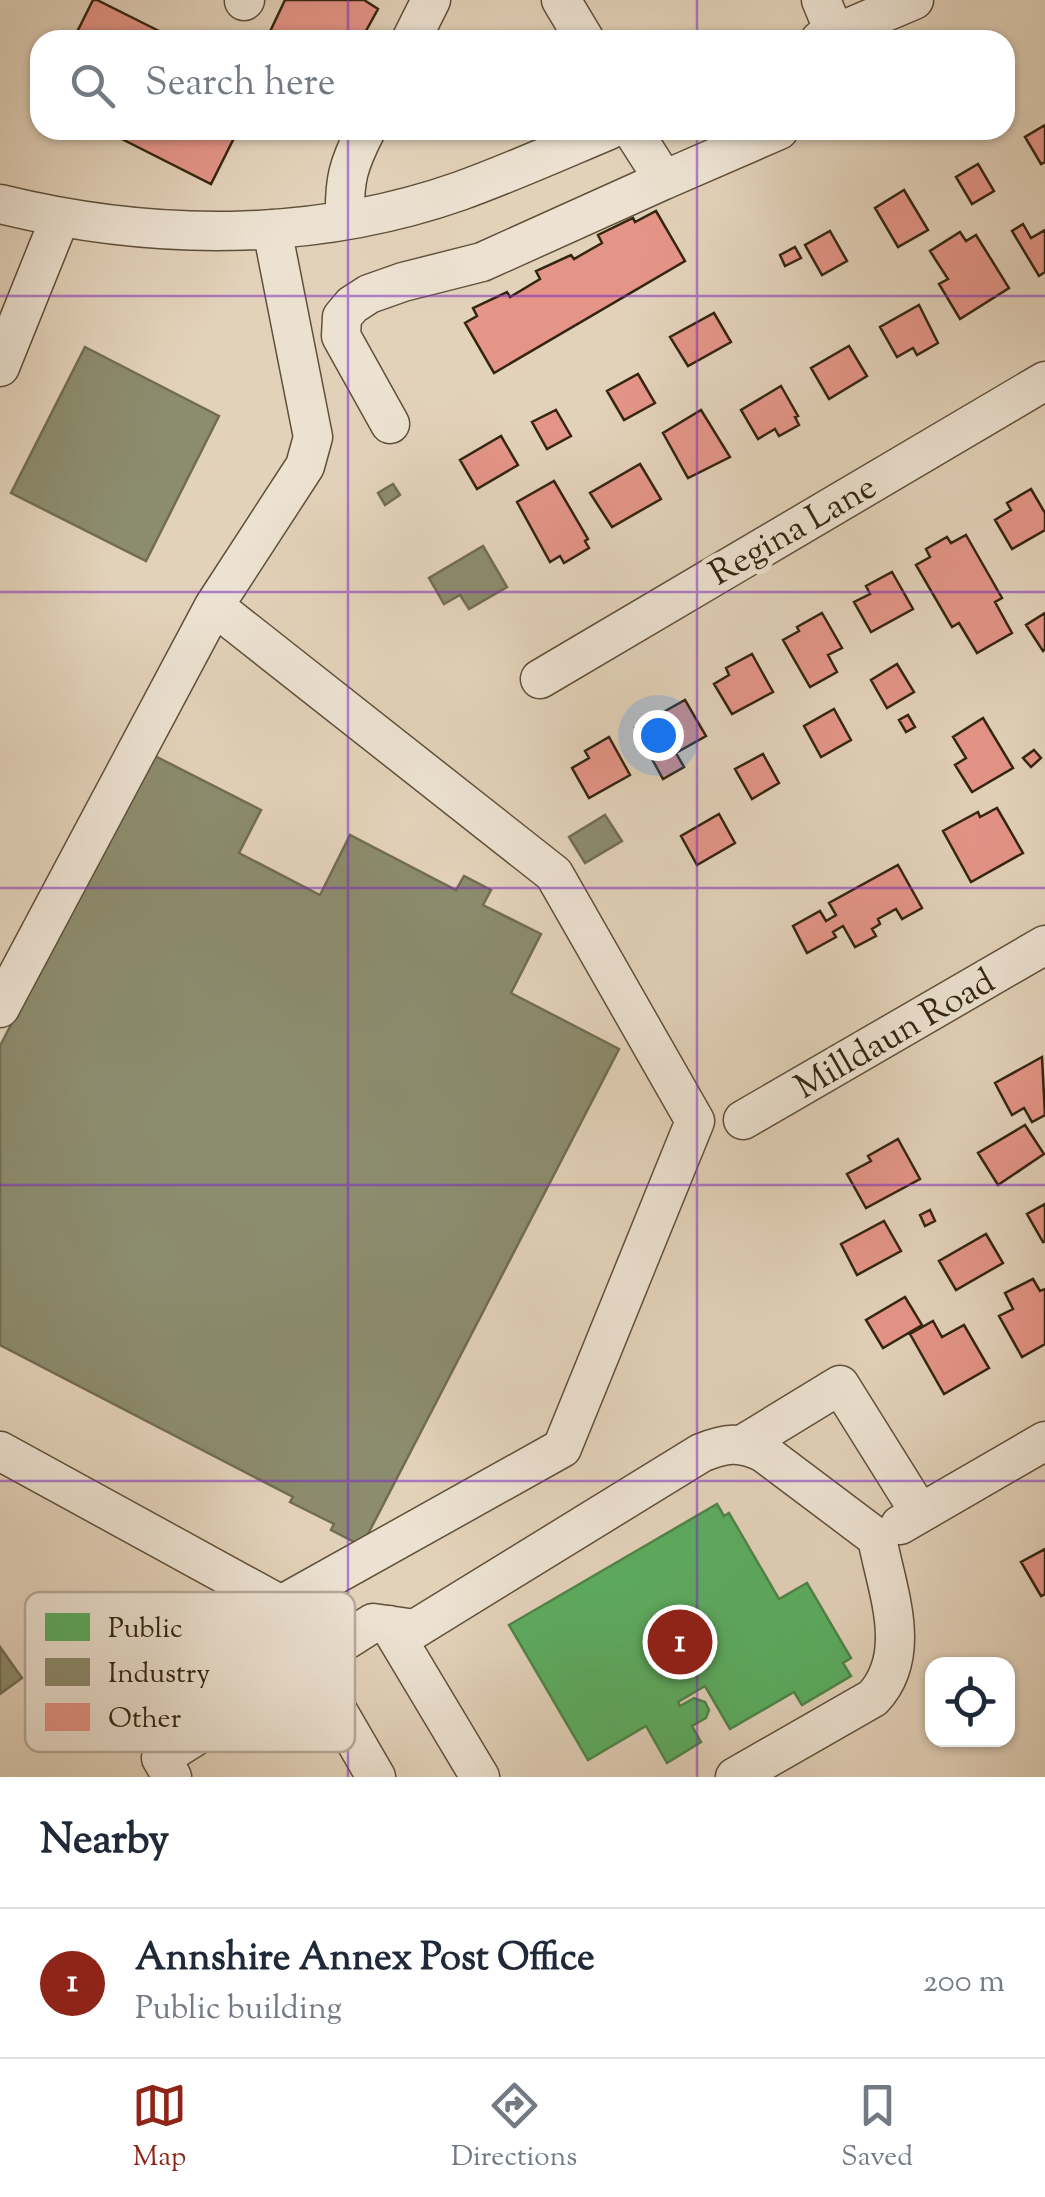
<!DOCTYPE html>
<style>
:root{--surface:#fff;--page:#f2f2f3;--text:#1f2937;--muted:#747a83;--line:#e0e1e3;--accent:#8f2418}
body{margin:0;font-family:"Sorts Mill Goudy",serif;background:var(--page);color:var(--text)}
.controls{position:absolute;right:30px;bottom:30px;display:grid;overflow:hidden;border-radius:20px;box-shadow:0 2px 8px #0004}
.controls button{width:90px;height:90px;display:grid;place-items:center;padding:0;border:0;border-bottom:2px solid var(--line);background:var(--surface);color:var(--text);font:50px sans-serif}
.you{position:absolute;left:658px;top:735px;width:35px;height:35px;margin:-25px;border:8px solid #fff;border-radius:50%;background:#1a73e8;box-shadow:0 0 0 15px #1a73e833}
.badge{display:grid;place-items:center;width:65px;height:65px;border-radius:50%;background:var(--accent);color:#fff;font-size:32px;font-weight:700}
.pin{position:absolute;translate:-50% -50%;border:5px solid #fff;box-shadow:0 2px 10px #0006}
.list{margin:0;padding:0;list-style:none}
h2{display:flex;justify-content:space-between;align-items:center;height:130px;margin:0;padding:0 40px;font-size:42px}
h2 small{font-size:32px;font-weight:400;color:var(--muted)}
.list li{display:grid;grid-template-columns:65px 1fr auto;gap:30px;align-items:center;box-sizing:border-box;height:150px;padding:0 40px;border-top:2px solid var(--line)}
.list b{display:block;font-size:38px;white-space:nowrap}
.list p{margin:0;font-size:32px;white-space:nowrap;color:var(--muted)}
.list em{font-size:32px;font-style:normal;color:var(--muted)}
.icon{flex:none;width:55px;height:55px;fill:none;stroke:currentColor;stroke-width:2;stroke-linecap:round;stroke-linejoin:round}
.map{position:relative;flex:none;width:1045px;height:1777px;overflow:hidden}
.search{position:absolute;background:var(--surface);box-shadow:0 2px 8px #0004;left:30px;right:30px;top:30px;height:110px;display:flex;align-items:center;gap:25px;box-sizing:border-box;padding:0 35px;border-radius:30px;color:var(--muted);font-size:38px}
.sheet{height:280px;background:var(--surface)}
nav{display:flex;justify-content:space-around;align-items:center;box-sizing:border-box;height:140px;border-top:2px solid var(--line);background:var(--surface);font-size:28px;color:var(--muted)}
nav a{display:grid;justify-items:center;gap:5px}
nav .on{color:var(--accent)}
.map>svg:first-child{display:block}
</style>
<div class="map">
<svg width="1045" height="1777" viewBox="0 0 1045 1777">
<rect width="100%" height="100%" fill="#e3d2ba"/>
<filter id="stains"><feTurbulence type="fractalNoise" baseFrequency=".002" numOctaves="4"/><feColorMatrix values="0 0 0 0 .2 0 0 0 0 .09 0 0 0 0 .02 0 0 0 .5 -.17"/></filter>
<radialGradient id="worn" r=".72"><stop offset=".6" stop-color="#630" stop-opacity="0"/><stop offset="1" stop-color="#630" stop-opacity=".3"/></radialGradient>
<path fill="#5aae61" stroke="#4f8549" stroke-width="2.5" d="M 717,1504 L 724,1516 L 729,1513 L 779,1599 L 807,1583 L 851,1658 L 843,1663 L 851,1676 L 802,1705 L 794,1692 L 730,1729 L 705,1686 L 678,1702 L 680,1706 L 694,1698 L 705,1702 L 709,1710 L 706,1718 L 692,1726 L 701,1742 L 667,1763 L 646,1726 L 588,1760 L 509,1625 Z"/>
<path fill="#8c8c6e" stroke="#726d52" stroke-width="2.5" d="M 85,347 L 219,416 L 146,561 L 11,493 Z
M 393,484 L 400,495 L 385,505 L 378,493 Z
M 483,546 L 507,587 L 469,609 L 460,595 L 444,604 L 429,578 Z
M 151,754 L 261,810 L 239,853 L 320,895 L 350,835 L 456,890 L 464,876 L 491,890 L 483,905 L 541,934 L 511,993 L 619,1049 L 368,1534 L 372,1536 L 366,1548 L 331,1530 L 334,1524 L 290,1502 L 293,1497 L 0,1345 L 0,1046 Z
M 605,815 L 622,841 L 585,863 L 569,837 Z
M 0,1647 L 22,1678 L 0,1694 Z"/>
<path fill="#e59588" stroke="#342510" stroke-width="2.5" d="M 93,0 L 97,0 L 177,40 L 73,40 Z
M 285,0 L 364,0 L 378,9 L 361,40 L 266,40 Z
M 1045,125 L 1045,162 L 1041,164 L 1025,137 Z
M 104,130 L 238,130 L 211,184 Z
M 978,164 L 994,191 L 972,204 L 956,177 Z
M 904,190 L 928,230 L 898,247 L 875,208 Z
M 656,211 L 685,261 L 494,373 L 465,323 L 477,316 L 473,308 L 507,292 L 510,297 L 540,279 L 536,271 L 571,255 L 574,259 L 602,243 L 598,235 L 633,218 L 635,222 Z
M 1023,224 L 1031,238 L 1045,230 L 1045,272 L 1039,276 L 1012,231 Z
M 830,231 L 847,261 L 822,275 L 805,245 Z
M 960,232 L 966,241 L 976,235 L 1009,288 L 960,319 L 939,284 L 948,279 L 930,251 Z
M 795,247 L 801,258 L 785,266 L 780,255 Z
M 919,305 L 938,343 L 917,355 L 913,348 L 897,357 L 880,327 Z
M 714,313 L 731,342 L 688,366 L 670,337 Z
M 849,346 L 867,376 L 829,399 L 811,368 Z
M 638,374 L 655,403 L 624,420 L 607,391 Z
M 781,386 L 798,416 L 795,417 L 799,425 L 779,436 L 775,429 L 758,439 L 741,410 Z
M 556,410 L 571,436 L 547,449 L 532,422 Z
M 701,410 L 730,457 L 688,478 L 663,433 Z
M 501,436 L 518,465 L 477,489 L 460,460 Z
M 640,464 L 661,499 L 612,527 L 590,493 Z
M 554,481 L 588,539 L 585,541 L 589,548 L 564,563 L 560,556 L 550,562 L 517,502 Z
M 1031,489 L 1045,513 L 1045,530 L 1012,549 L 995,520 L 1011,510 L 1007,503 Z
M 966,535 L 1002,598 L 995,602 L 1012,633 L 977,653 L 959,623 L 952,627 L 916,565 L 930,557 L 926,549 L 947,537 L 951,543 Z
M 892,572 L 913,609 L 871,632 L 854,602 L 870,594 L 866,586 Z
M 822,613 L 842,648 L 828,655 L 837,672 L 810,687 L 783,640 L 799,631 L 797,627 Z
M 1045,613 L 1045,649 L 1043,651 L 1026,625 Z
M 752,654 L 773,692 L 732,714 L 714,684 L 729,675 L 726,668 Z
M 897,664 L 914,692 L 887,708 L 871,680 Z
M 685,700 L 706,736 L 676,753 L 684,767 L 663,779 L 635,728 Z
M 834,709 L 851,740 L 821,757 L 804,726 Z
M 908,715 L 915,727 L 906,732 L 899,720 Z
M 983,718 L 1013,768 L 972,792 L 955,765 L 966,758 L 953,737 Z
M 609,737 L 630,775 L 589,798 L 572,768 L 589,758 L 585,751 Z
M 1034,750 L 1041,758 L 1031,767 L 1023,758 Z
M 763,754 L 779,783 L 752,799 L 735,769 Z
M 997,808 L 1023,853 L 971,882 L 943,831 L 978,812 L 980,817 Z
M 719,814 L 735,843 L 697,865 L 681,836 Z
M 898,865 L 922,908 L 902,919 L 896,909 L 878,919 L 880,924 L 872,929 L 876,936 L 855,947 L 843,926 L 833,932 L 836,937 L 807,953 L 793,926 L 820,911 L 826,921 L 836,915 L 829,903 Z
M 1042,1057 L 1045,1115 L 1032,1122 L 1024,1108 L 1012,1115 L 995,1083 Z
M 1025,1125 L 1044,1154 L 998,1185 L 978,1153 Z
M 898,1139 L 920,1179 L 866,1208 L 847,1174 L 871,1161 L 868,1156 Z
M 1045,1204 L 1045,1241 L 1043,1242 L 1027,1214 Z
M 930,1210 L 935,1221 L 925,1226 L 920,1215 Z
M 884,1221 L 901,1251 L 857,1275 L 841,1244 Z
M 986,1234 L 1003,1263 L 956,1290 L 939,1261 Z
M 1033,1279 L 1040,1291 L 1045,1289 L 1045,1344 L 1022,1357 L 999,1316 L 1013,1309 L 1005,1293 Z
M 905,1297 L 922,1325 L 883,1348 L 866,1320 Z
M 933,1321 L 942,1337 L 964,1325 L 989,1368 L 944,1394 L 910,1334 Z
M 1045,1549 L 1045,1594 L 1041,1596 L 1021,1562 Z"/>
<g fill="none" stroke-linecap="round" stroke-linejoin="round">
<defs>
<path id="minor" d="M 561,0 L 585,40
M 821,0 L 835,34
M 244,1 L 245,0
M 411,40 L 431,0
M 820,40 L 914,0
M 664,180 L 779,130
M 0,204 C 151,241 312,243 460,191 C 510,173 559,151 609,130
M 345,219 C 344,180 348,165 366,130
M 0,367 L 60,218
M 390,424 L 341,336 L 342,317 L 352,305 L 369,294 L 403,282 L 482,262 L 664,180 L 632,130
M 540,679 L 1045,381
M 0,1008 L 214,606 L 305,466 L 313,437 L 272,229
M 743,1120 L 1045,945
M 745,1443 L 840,1385 L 920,1513
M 0,1451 L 281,1605 L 562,1448 L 695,1121 L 554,874 L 214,606
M 900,1525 L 1045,1441
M 389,1625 L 480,1777
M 310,1663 L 376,1777
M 172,1777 L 161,1758 L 373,1623 L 415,1629 L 701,1453 C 725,1443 740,1441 764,1453 L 877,1538 C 887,1591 914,1654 873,1698 L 735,1777"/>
</defs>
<use href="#minor" stroke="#60503a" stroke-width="41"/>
<use href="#minor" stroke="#ede2d2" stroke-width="38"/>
</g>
<path fill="none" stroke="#7b2cbf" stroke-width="2.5" stroke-opacity="0.55" d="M 348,0 L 348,40M 697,0 L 697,40M 348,130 L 348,1777M 697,130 L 697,1777M 0,296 L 1045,296M 0,592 L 1045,592M 0,888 L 1045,888M 0,1185 L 1045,1185M 0,1481 L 1045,1481"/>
<g text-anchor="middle" stroke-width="10" stroke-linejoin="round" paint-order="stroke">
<g font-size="35" fill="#342510" stroke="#ede2d2">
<text transform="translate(792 529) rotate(-30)" y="12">Regina Lane</text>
<text transform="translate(894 1033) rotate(-30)" y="12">Milldaun Road</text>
</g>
</g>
<rect x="25" y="1592" width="330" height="160" rx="15" fill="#ede2d2" stroke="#b6a998" stroke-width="2.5"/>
<rect x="45" y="1613" width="45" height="28" fill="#5aae61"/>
<rect x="45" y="1658" width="45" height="28" fill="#8c8c6e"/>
<rect x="45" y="1703" width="45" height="28" fill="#e59588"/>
<g font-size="28" fill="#342510">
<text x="108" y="1637">Public</text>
<text x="108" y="1682">Industry</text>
<text x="108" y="1727">Other</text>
</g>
<rect width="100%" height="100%" filter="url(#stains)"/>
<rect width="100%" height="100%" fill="url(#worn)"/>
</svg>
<div class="controls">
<button><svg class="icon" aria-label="locate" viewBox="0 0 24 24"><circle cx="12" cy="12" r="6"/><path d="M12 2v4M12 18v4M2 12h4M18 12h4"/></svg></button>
</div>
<div class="you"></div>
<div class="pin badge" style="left:680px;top:1642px">1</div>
<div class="search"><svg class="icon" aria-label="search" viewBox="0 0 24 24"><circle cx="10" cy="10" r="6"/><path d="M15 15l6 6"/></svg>Search here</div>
</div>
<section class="sheet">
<h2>Nearby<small></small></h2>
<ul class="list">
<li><span class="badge">1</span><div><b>Annshire Annex Post Office</b><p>Public building</p></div><em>200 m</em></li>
</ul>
</section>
<nav>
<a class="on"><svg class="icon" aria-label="map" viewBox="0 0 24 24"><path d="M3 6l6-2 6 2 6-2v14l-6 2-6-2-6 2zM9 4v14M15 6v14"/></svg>Map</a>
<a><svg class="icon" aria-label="directions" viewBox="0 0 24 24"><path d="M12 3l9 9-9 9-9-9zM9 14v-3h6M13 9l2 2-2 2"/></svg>Directions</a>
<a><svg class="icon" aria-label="saved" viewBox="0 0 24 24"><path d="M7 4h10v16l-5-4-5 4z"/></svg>Saved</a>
</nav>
